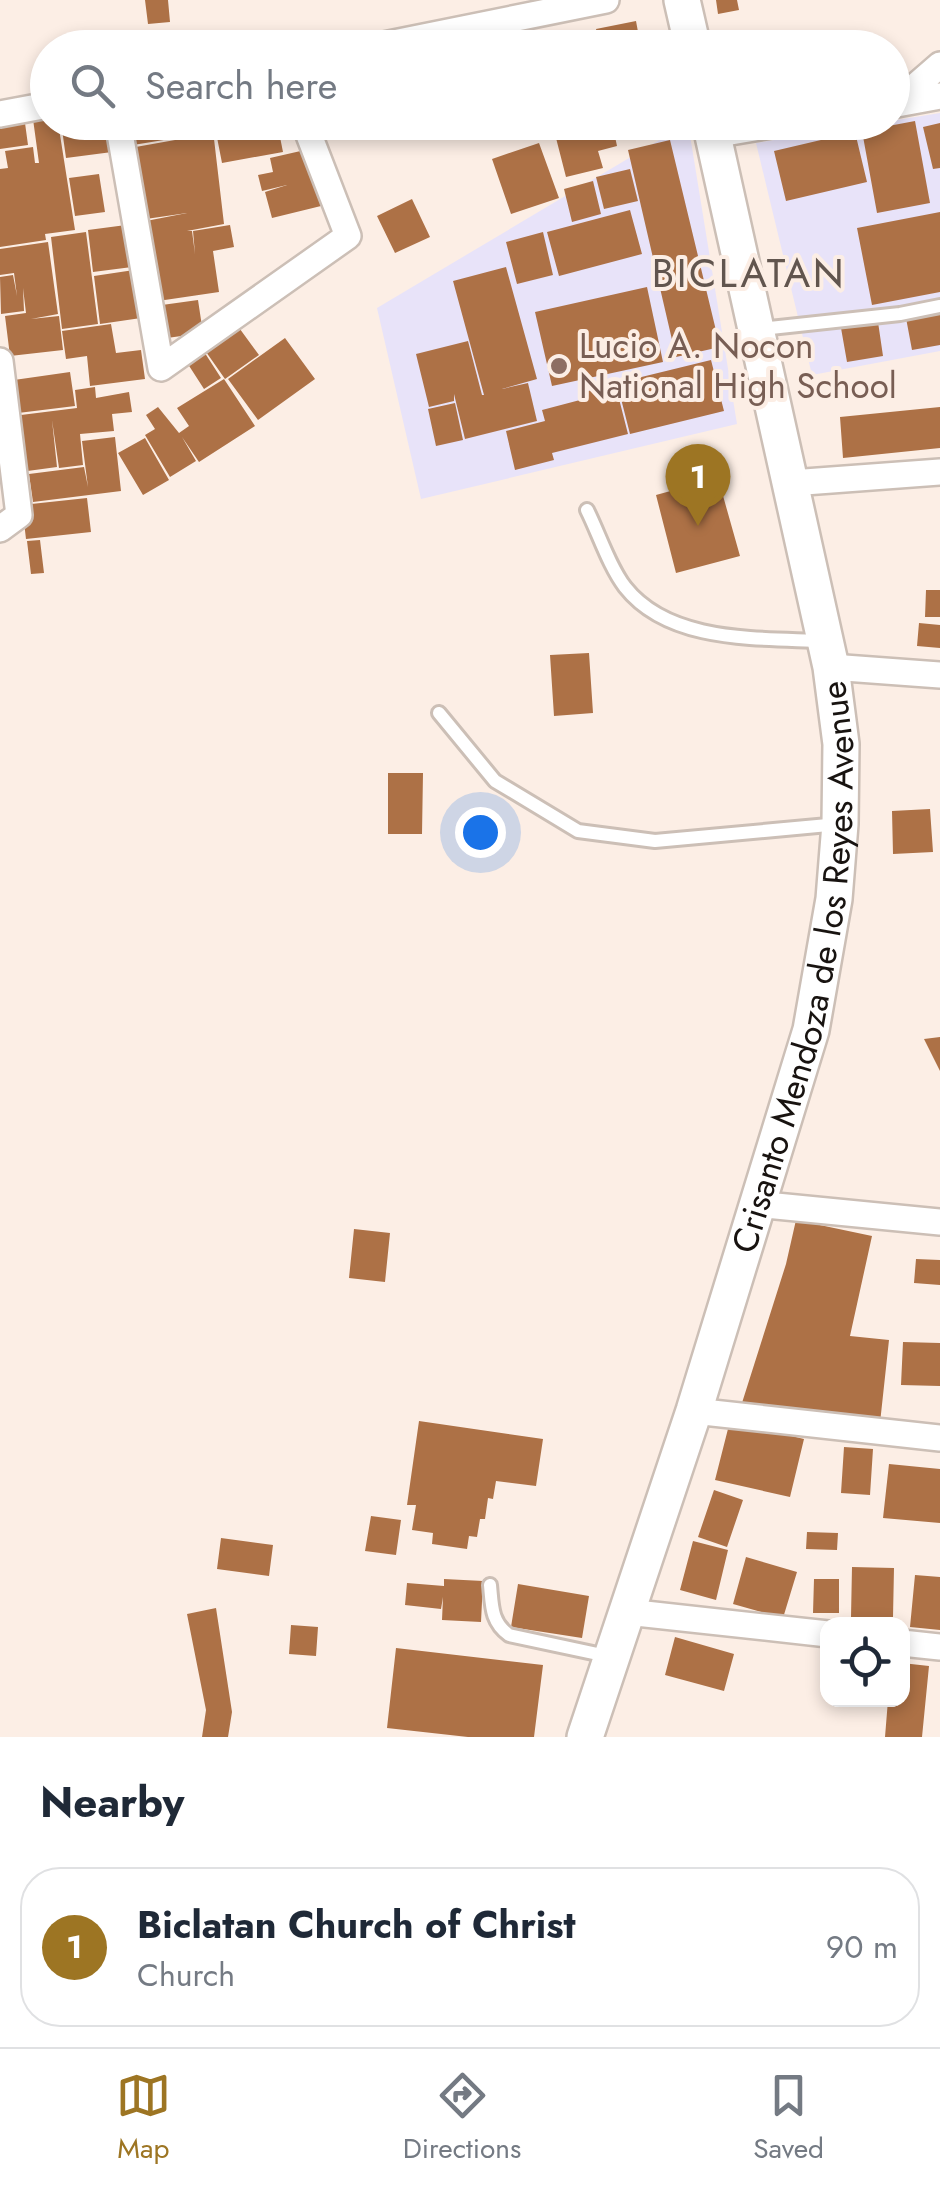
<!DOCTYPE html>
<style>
:root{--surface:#fff;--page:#f6f6f7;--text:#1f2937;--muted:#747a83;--line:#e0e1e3;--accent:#9d7523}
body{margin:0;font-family:Jost,sans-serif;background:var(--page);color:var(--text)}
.controls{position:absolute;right:30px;bottom:30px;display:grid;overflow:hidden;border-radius:20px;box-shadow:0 5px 15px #0003}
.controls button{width:90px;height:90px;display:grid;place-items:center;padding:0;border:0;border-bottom:2px solid var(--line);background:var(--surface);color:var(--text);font:50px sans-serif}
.you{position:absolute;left:480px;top:832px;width:35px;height:35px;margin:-25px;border:8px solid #fff;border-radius:50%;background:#1a73e8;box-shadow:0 0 0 15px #1a73e833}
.badge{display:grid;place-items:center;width:65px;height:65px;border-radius:50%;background:var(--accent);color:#fff;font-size:32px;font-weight:700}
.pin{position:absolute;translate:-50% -82px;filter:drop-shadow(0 2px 5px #0008)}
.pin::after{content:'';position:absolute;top:52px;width:35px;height:30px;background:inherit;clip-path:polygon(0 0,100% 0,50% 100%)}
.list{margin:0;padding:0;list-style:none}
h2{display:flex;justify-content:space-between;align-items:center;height:130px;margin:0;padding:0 40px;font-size:42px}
h2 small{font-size:32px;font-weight:400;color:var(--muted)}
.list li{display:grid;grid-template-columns:65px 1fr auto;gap:30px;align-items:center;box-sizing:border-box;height:160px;margin:0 20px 20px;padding:0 20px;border:2px solid var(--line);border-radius:40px}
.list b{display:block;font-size:38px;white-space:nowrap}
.list p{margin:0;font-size:32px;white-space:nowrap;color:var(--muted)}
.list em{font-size:32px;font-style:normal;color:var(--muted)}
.icon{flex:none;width:55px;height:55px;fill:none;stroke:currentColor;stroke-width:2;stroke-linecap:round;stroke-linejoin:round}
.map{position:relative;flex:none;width:940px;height:1737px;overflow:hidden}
.search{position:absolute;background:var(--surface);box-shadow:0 5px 15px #0003;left:30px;right:30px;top:30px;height:110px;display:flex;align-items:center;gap:25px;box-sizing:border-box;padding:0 35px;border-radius:55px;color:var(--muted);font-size:38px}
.sheet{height:310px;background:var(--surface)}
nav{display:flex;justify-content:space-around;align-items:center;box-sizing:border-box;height:140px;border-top:2px solid var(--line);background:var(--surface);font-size:28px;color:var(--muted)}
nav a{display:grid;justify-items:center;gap:5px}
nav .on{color:var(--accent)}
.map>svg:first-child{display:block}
</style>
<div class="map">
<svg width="940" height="1737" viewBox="0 0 940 1737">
<rect width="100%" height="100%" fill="#fceee5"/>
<path fill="#e8e3f9" d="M 940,113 L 940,351 L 812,375 L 756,143 Z
M 688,123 L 737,424 L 421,499 L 377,308 Z"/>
<path fill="#ad7146" d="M 145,0 L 168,0 L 170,22 L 148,24 Z
M 716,0 L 737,0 L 739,10 L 718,14 Z
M 636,21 L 641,48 L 600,48 L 596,29 Z
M 506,28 L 512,48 L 458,48 L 457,42 Z
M 48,117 L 48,122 L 58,122 L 75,230 L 45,234 L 46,240 L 0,247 L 0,169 L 8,168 L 5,151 L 33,147 L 35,163 L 39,163 L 33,119 Z
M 915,121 L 930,203 L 877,213 L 862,131 Z
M 61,122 L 108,122 L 112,152 L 66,158 Z
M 129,122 L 167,122 L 170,139 L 133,145 Z
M 168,122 L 212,122 L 224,224 L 187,231 L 192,231 L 195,254 L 193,231 L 230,225 L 234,247 L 213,251 L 219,292 L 158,301 L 146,221 L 187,213 L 146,219 L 130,148 L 175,140 L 171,139 Z
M 214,122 L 277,122 L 283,152 L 222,163 Z
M 311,122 L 369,122 L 369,123 L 318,141 Z
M 592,122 L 594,132 L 613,127 L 617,146 L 598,151 L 603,168 L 566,177 L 556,138 L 548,140 L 544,123 Z
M 25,123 L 28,145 L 0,149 L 0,127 Z
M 940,123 L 940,168 L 933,169 L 923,127 Z
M 855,132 L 867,182 L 786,201 L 774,151 Z
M 670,140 L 720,347 L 676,357 L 628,150 Z
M 539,143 L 559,198 L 511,214 L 492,159 Z
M 305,150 L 321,206 L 272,218 L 265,192 L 287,185 L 262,191 L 258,175 L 273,172 L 270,158 Z
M 630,169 L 638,201 L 604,209 L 596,177 Z
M 99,174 L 105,212 L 75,216 L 69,178 Z
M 593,181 L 601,214 L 572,222 L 564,189 Z
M 412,199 L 430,237 L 395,253 L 377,216 Z
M 630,210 L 642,254 L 559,276 L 547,232 Z
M 940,212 L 940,292 L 872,305 L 857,228 Z
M 126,225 L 132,267 L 93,272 L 88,230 Z
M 86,232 L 98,324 L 62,329 L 51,237 Z
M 543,232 L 553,275 L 517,284 L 506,242 Z
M 48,242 L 58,314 L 31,319 L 59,316 L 63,350 L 10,356 L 5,316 L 26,313 L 23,288 L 24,311 L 1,314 L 0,277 L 13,275 L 17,296 L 14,273 L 0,275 L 0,249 Z
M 506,267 L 537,379 L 502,389 L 528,383 L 537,421 L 465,439 L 454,394 L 454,401 L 429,407 L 416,354 L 468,341 L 482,395 L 484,395 L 453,281 Z
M 134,270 L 141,318 L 100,324 L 94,276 Z
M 647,287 L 663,362 L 552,386 L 535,312 Z
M 198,300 L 203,333 L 167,338 L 162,305 Z
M 940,312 L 940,345 L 912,350 L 906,318 Z
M 878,322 L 883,356 L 847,362 L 841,328 Z
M 111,324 L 116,353 L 141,350 L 145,379 L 90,386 L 87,356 L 66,359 L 62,331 Z
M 237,325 L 259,355 L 225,379 L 204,349 Z
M 285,338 L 315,379 L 258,420 L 228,379 Z
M 201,347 L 221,378 L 204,389 L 184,358 Z
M 711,360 L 724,411 L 630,434 L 617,383 Z
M 70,372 L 75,406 L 18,413 L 14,380 Z
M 224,379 L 255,426 L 199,462 L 182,437 L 196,461 L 170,477 L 145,435 L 155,429 L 146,415 L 158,407 L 179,433 L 189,426 L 177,408 Z
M 95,387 L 96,398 L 129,392 L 132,412 L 112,414 L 114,431 L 80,434 L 83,465 L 59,468 L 52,420 L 57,467 L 20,472 L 16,443 L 24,442 L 21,415 L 77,408 L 75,390 Z
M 601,388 L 602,394 L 617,391 L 628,434 L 552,453 L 554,460 L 515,470 L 506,431 L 545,421 L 542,410 L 580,400 L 579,393 Z
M 455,403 L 463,440 L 436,446 L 428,409 Z
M 940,407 L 940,448 L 843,458 L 840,417 Z
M 115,437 L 121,491 L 33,502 L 29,474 L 84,467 L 88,487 L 82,441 Z
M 145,438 L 169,480 L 143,495 L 118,453 Z
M 718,478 L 740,556 L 676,573 L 656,495 Z
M 87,498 L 91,532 L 26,539 L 22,505 Z
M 40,540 L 44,573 L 31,574 L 27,541 Z
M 926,590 L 940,590 L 940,617 L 925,617 Z
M 919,623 L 940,625 L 940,648 L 917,646 Z
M 589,653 L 593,713 L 554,716 L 550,655 Z
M 388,773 L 423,773 L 422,834 L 388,834 Z
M 930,809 L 933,852 L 893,854 L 892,811 Z
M 940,1037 L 940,1071 L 924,1039 Z
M 796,1220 L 872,1236 L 850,1336 L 889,1340 L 880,1423 L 741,1406 L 786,1264 Z
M 354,1229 L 390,1233 L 385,1282 L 349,1278 Z
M 916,1259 L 940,1260 L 940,1285 L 914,1283 Z
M 903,1342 L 940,1343 L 940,1386 L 901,1385 Z
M 419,1421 L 543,1439 L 536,1486 L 496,1481 L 493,1499 L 488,1498 L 485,1519 L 480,1519 L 477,1537 L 469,1536 L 467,1549 L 432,1544 L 433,1533 L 412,1530 L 416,1505 L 407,1505 Z
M 730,1421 L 804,1439 L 790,1497 L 715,1480 Z
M 844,1447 L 873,1449 L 870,1495 L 841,1493 Z
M 889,1464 L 940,1469 L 940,1523 L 883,1518 Z
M 714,1490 L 743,1500 L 727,1547 L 698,1537 Z
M 371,1516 L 401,1520 L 396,1555 L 365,1551 Z
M 807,1532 L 838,1533 L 837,1550 L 806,1549 Z
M 221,1538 L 273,1545 L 269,1576 L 217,1569 Z
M 693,1541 L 728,1550 L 716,1600 L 680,1590 Z
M 746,1557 L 797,1572 L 783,1618 L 733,1604 Z
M 852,1567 L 894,1568 L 893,1617 L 851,1617 Z
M 915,1575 L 940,1577 L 940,1630 L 910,1627 Z
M 444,1579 L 483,1581 L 481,1622 L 442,1620 L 443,1597 L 441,1609 L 405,1605 L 407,1583 L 444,1586 Z
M 814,1579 L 839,1579 L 839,1613 L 813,1613 Z
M 518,1584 L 589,1596 L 582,1638 L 511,1627 Z
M 216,1608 L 232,1712 L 228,1737 L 202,1737 L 206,1710 L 187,1614 Z
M 291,1625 L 318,1627 L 316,1656 L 289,1654 Z
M 675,1637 L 734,1654 L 724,1691 L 665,1675 Z
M 396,1648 L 543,1665 L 534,1737 L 468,1737 L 387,1728 Z
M 902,1663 L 929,1666 L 922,1737 L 885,1737 L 888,1700 L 902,1700 Z"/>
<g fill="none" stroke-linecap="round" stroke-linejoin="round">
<defs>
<path id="service" d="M 761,329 L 900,314 L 940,306
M 587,510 C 599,534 609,566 625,587 C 669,643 757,638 822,641
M 439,713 L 495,781 L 578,831 L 655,841 L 839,824
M 490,1585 C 492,1606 491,1622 509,1635 L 607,1656"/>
<path id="minor" d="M 369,48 L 606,0
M 895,104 L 940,65
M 897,104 L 940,96
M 0,114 L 48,105
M 118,122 L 161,368 L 348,236 L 304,122
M 713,135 L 789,122
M 0,361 L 19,515 L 0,529
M 791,483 L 940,472
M 831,667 L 940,675
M 755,1204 L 940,1222
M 694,1411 L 940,1438
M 627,1612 L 828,1634
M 902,1643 L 940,1647"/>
<g id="secondary">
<path d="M 682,0 L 693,48"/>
<path id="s1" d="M 585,1737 L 694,1411 L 811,1030 L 834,899 L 840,824 L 841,744 L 831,667 L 710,122"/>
</g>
</defs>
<use href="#service" stroke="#ccbfb6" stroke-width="18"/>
<use href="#minor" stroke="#ccbfb6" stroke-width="30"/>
<use href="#secondary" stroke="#ccbfb6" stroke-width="40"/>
<use href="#service" stroke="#fff" stroke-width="12"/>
<use href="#minor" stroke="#fff" stroke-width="25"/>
<use href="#secondary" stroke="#fff" stroke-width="35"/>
</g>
<circle fill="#8d6e63" stroke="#fceee5" stroke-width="4" cx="559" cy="366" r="10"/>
<g text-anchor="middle" stroke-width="8" stroke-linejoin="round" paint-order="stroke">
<g font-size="35" fill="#785e54" stroke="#fceee5" text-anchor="start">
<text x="579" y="358">Lucio A. Nocon<tspan x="579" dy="40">National High School</tspan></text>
</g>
<g font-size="35" fill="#181310" stroke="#fceee5">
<text dy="12" stroke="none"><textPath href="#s1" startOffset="802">Crisanto Mendoza de los Reyes Avenue</textPath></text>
</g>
<g font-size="40" letter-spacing="2.5" fill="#61554e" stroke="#fceee5">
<text x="749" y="287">BICLATAN</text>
</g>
</g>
</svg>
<div class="controls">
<button><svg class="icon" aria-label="locate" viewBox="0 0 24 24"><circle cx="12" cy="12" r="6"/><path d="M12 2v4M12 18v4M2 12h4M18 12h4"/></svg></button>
</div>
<div class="you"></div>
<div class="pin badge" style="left:698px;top:526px">1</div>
<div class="search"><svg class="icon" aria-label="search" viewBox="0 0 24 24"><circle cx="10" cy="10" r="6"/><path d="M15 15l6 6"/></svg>Search here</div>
</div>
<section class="sheet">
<h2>Nearby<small></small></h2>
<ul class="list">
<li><span class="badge">1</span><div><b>Biclatan Church of Christ</b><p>Church</p></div><em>90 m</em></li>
</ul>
</section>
<nav>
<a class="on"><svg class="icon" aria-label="map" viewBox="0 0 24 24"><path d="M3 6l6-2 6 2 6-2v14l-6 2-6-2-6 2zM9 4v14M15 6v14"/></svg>Map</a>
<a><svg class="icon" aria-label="directions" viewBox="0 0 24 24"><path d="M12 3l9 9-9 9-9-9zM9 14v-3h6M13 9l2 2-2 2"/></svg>Directions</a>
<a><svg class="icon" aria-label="saved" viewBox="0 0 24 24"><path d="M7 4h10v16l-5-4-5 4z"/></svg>Saved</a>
</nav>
